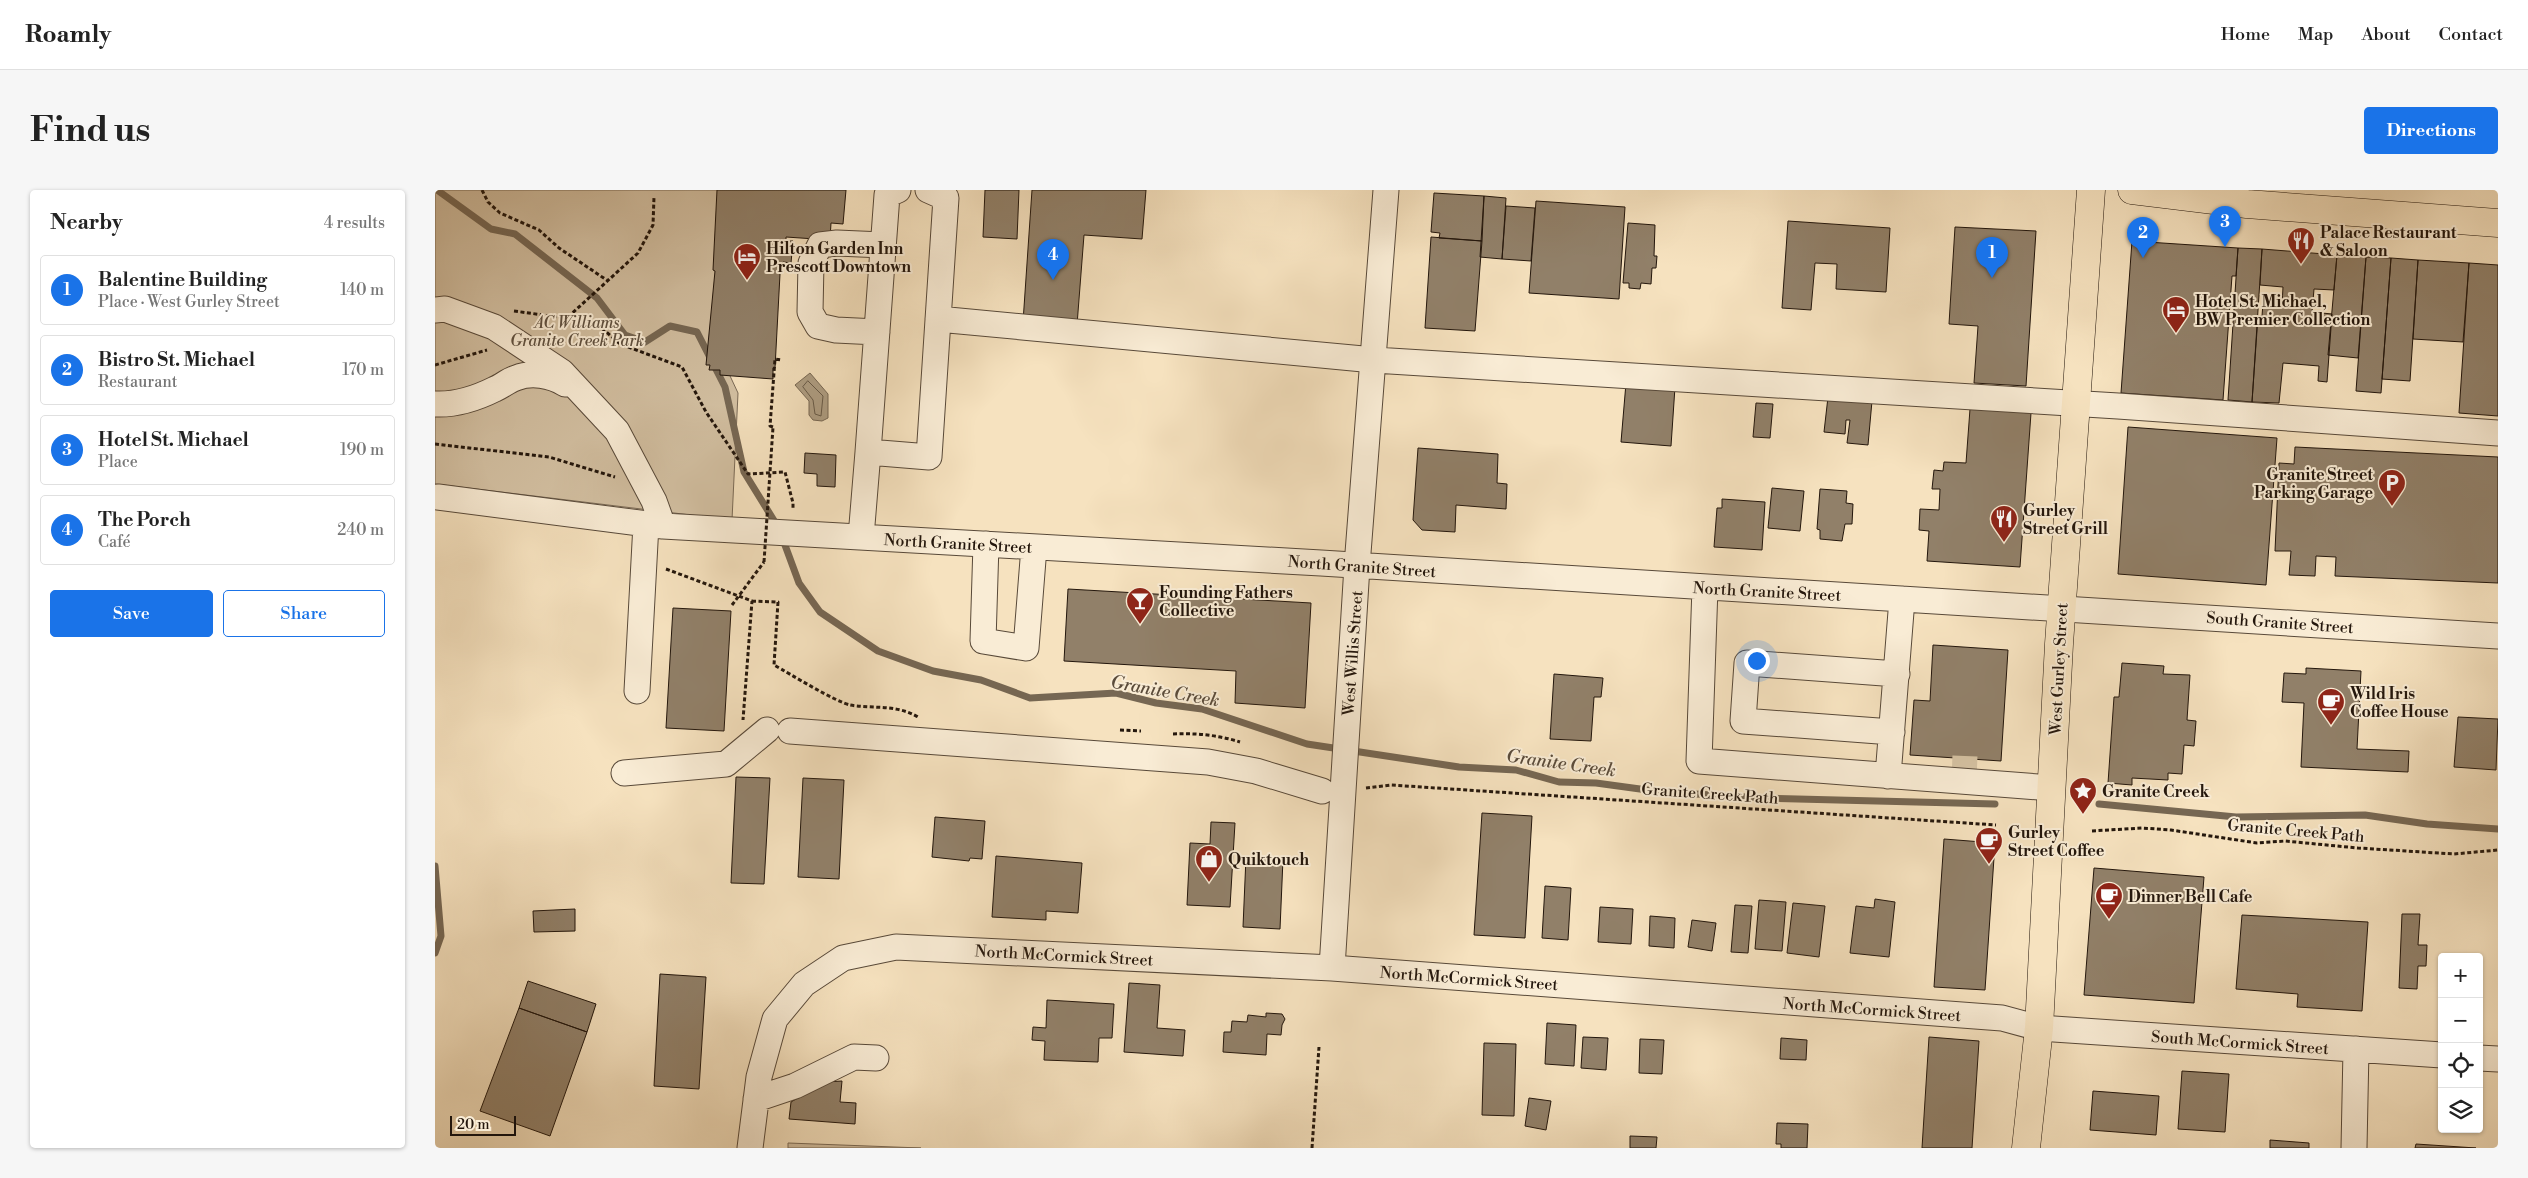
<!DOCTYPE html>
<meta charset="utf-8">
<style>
:root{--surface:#fff;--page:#f6f6f6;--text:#222;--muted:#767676;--line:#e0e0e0;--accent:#1a73e8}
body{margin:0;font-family:"Libre Bodoni",serif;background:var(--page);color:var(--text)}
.controls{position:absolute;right:15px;bottom:15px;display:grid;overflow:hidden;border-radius:5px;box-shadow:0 1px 4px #0004}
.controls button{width:45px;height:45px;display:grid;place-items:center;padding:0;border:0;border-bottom:1px solid var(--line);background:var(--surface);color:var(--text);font:25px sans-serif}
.scale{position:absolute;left:15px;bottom:12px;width:66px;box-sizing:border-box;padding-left:5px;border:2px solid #23160c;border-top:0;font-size:14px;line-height:18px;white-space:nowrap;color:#23160c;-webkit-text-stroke:4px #f9ecd5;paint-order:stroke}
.you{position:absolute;left:1321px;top:470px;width:18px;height:18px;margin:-12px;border:4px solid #fff;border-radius:50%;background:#1a73e8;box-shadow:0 0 0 8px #1a73e833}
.badge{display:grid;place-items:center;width:32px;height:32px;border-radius:50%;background:var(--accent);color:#fff;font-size:16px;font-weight:700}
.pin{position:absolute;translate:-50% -41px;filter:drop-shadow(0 1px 2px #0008)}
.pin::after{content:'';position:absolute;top:26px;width:18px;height:15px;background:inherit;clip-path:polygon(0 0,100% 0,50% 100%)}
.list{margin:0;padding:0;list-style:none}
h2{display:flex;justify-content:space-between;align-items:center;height:65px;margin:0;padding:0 20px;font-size:21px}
h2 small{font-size:16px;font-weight:400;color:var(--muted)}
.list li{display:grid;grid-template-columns:32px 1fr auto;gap:15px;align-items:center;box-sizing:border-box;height:70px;margin:0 10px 10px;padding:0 10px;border:1px solid var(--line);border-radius:5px}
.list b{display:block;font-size:19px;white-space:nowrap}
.list p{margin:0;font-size:16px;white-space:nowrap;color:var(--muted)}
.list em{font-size:16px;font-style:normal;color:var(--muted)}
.actions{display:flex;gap:10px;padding:15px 20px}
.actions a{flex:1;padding:11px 0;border:1px solid var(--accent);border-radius:5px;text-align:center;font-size:18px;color:var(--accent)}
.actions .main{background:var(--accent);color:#fff}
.icon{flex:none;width:28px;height:28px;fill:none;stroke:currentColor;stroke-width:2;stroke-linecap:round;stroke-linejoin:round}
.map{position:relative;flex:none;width:2063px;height:958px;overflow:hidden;border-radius:5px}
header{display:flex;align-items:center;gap:30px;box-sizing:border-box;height:70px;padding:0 25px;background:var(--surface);border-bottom:1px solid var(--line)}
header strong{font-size:24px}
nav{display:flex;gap:28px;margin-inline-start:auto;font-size:18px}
.intro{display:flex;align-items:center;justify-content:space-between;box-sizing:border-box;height:120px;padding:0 30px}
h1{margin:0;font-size:35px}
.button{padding:12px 22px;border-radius:5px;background:var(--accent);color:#fff;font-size:18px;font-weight:700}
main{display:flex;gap:30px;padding:0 30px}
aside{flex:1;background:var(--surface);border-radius:5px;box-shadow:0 1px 4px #0004}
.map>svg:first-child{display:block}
</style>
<header>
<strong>Roamly</strong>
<nav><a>Home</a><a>Map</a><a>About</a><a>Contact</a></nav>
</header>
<div class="intro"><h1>Find us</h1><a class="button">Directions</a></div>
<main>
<aside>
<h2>Nearby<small>4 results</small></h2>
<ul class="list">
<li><span class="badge">1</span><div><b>Balentine Building</b><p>Place · West Gurley Street</p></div><em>140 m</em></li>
<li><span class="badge">2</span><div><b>Bistro St. Michael</b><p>Restaurant</p></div><em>170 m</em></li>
<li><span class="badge">3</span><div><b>Hotel St. Michael</b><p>Place</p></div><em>190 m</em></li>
<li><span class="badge">4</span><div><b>The Porch</b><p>Café</p></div><em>240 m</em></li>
</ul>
<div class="actions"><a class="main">Save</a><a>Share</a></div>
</aside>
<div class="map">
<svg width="2063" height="958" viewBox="0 0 2063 958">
<rect width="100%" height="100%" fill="#f6e2bf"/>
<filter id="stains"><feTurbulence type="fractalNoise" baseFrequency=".004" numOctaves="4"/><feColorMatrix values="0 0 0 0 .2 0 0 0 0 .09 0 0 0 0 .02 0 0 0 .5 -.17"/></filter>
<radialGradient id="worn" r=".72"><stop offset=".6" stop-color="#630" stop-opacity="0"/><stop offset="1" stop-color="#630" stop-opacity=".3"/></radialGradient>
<path fill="#d2bfa1" stroke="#7a6a56" d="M 0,0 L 292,0 L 282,158 L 303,203 L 297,330 L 0,294 Z
M 353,953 L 486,958 L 353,958 Z"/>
<path fill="#ae9d82" stroke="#766753" d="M 375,183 L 393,204 L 393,228 L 387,231 L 378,230 L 374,225 L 374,211 L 360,195 Z"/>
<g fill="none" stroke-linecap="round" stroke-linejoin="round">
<path stroke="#685a47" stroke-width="1" d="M 373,191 L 388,206 L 386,226 L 380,224 L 378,210 L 368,197 Z"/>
<path stroke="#766753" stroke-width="7" d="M 2,0 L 56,39 L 80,44 L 162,108 L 190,145 L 210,152 L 235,136 L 262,142 L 290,197 L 309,282 L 343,337
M 347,347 L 364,393 L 385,422 L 443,461 L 498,481 L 546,490 L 595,508 L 681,503 L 721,513 L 767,519 L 872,554 L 1024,577 L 1081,580 L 1124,592 L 1161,593 L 1227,602 L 1328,608 L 1560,614
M 1664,614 L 1801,627 L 1930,625 L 1992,634 L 2063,639
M 0,676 L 6,746 L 0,763"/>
</g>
<path fill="#918069" stroke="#23160c" d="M 282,0 L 411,0 L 408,34 L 396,33 L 395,50 L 351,47 L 351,51 L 358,51 L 356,73 L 348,72 L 345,84 L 340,178 L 338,178 L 338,189 L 285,185 L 285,180 L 274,180 L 275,175 L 271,175 L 280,81 L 278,80 Z
M 550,0 L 584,0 L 582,49 L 548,47 Z
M 597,0 L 711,0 L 707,49 L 649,45 L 642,135 L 588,132 Z
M 999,3 L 1049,6 L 1047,51 L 1004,48 L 1005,43 L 996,42 Z
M 1049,6 L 1071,8 L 1067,69 L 1045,67 Z
M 1101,11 L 1190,17 L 1184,109 L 1094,103 Z
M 1071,16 L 1100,18 L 1096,71 L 1067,69 Z
M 1353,31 L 1455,38 L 1451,102 L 1401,99 L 1402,74 L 1380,73 L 1376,120 L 1347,118 Z
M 1193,33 L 1220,35 L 1219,66 L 1222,66 L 1221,78 L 1217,78 L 1216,94 L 1206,93 L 1205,99 L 1194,98 L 1194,93 L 1188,93 Z
M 1520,37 L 1601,41 L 1591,196 L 1539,193 L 1543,136 L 1514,134 Z
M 996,47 L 1047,51 L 1040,141 L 990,138 Z
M 1697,51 L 1803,58 L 1801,86 L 1797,86 L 1788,210 L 1686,203 Z
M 1803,58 L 1827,59 L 1817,212 L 1793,210 Z
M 1827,59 L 1902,65 L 1899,100 L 1879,99 L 1877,122 L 1897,124 L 1892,192 L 1883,191 L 1884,176 L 1848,173 L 1844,213 L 1817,212 L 1823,126 L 1827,126 L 1828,113 L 1847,115 L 1848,97 L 1825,95 Z
M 1902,65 L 1931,67 L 1923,168 L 1893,165 Z
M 1931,67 L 1956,68 L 1946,203 L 1921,201 Z
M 1956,68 L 1983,70 L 1975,191 L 1947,189 Z
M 1983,70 L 2034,73 L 2028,152 L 1978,149 Z
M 2034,73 L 2063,75 L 2063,226 L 2024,223 Z
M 1191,193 L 1240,197 L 1236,256 L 1186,252 Z
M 1393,207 L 1437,211 L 1433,255 L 1412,253 L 1415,230 L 1411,230 L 1410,244 L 1389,242 Z
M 1321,213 L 1338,214 L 1335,248 L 1318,247 Z
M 1535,219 L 1596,223 L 1585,377 L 1492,371 L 1494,341 L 1484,340 L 1485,319 L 1504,320 L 1505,299 L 1497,299 L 1499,280 L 1508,281 L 1509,272 L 1531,273 Z
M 1693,237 L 1842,248 L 1831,395 L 1683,384 Z
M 1860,257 L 2063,267 L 2063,393 L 1900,386 L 1901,367 L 1881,366 L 1880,386 L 1854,385 L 1856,361 L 1840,361 L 1844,273 L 1859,274 Z
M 983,258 L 1063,264 L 1062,293 L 1072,294 L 1071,319 L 1021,315 L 1020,342 L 987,340 L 978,330 Z
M 370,263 L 401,265 L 400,297 L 382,296 L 382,284 L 369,283 Z
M 1337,298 L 1369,301 L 1365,341 L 1333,338 Z
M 1385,299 L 1412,301 L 1411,313 L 1418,314 L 1417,334 L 1410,334 L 1407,351 L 1385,349 L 1385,340 L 1382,339 Z
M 1287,309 L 1330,312 L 1327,360 L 1279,357 L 1282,318 L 1287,318 Z
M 633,399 L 876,413 L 870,518 L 800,513 L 801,481 L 629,471 Z
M 238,418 L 296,421 L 289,541 L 231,538 Z
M 1498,455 L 1573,460 L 1566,571 L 1475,565 L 1479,510 L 1495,511 Z
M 1687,473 L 1729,476 L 1728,484 L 1755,485 L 1752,530 L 1761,531 L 1759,556 L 1749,555 L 1747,584 L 1733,583 L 1733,590 L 1697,588 L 1697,595 L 1673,593 L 1679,507 L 1684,507 Z
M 1871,478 L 1926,481 L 1922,559 L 1974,561 L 1973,582 L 1866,577 L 1869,513 L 1847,512 L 1849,483 L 1871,484 Z
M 1119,484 L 1168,488 L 1166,507 L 1159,507 L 1156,551 L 1115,549 Z
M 2023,527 L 2063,529 L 2061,580 L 2019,577 Z
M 301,587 L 335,588 L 329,694 L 296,693 Z
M 368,588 L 409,590 L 404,689 L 363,687 Z
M 1047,623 L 1097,626 L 1090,748 L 1039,745 Z
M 500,627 L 550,631 L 547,669 L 535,668 L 534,671 L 497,667 Z
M 776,632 L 800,633 L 795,717 L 752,715 L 755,653 L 775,654 Z
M 1509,649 L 1560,653 L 1550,800 L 1499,797 Z
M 561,666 L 647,673 L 643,723 L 611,721 L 611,730 L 557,727 Z
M 811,667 L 848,669 L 845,739 L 808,737 Z
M 1659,678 L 1769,687 L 1759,813 L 1649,805 Z
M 1110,696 L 1136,698 L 1133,750 L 1107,748 Z
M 1440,709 L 1460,712 L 1454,767 L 1415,763 L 1421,716 L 1439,718 Z
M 1324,710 L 1351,712 L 1347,761 L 1320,759 Z
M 1358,713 L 1390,716 L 1384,767 L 1352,763 Z
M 1300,715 L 1317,716 L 1313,763 L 1296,762 Z
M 1165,717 L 1198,719 L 1196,754 L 1163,752 Z
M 140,719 L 140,741 L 99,742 L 98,721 Z
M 1967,724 L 1985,724 L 1983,755 L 1992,755 L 1991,776 L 1983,776 L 1982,799 L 1964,798 Z
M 1807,725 L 1933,732 L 1927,821 L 1862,817 L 1863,804 L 1801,799 Z
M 1215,726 L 1240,728 L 1239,758 L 1214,756 Z
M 1257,730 L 1281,733 L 1277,761 L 1253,757 Z
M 225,784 L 271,787 L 264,899 L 219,896 Z
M 93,791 L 161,814 L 152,842 L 84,818 Z
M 694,793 L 725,795 L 722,838 L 750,840 L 748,866 L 689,862 Z
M 612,810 L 679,814 L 677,848 L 664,848 L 663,872 L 609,870 L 610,851 L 597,850 L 598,837 L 611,838 Z
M 84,818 L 152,842 L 115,946 L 45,921 Z
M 831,823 L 847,824 L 850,829 L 847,835 L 846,845 L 832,844 L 831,865 L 788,862 L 789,842 L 796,842 L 797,831 L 812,832 L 813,825 L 831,827 Z
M 1112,833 L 1141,835 L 1139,876 L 1110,874 Z
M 1148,847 L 1173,848 L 1171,880 L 1146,878 Z
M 1494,847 L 1544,851 L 1537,958 L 1487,958 Z
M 1346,848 L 1372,850 L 1371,870 L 1345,869 Z
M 1205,849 L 1229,850 L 1227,884 L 1204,883 Z
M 1049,853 L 1081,854 L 1079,926 L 1047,925 Z
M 1747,881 L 1794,884 L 1790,942 L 1743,939 Z
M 407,891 L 405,912 L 421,913 L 420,934 L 354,929 L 356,912 L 390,892 Z
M 1658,901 L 1724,906 L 1721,945 L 1655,940 Z
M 1094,908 L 1116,911 L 1111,940 L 1090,936 Z
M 1342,933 L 1373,934 L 1372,958 L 1346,958 L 1346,954 L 1341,954 Z
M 1195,946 L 1222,947 L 1221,958 L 1195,958 Z
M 1835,950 L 1874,953 L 1874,958 L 1835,958 Z
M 1981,954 L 2041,958 L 1980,958 Z"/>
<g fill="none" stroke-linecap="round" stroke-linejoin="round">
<path stroke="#d6c3a4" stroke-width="25" stroke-dasharray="25 12" stroke-linecap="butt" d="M 1517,578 L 1544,579"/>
<defs>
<path id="minor" d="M 463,0 L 452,5 L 433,262 L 494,267 L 511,8 L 493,0
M 0,120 L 10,119 L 59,137 L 127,182 L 182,241 L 219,311 L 228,336
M 503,129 L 939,170 L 1683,216 L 2063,243
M 442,142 L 401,140 L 383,136 L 375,122 L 376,73 L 385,55 L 402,53 L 448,55
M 0,214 C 20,215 42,208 60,199 C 67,196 74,190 81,188 C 96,182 116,185 130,194
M 3,307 L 228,336 L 886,373 L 2063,446
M 426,347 L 433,262
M 551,354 L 548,451 L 591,458 L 599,357
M 1270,397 L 1264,571 L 1617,598
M 202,501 L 211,334
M 355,541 L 773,572 L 821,581 L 887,601
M 1457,542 L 1308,531 L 1312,473 L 1462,484
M 189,583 L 291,574 L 332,540
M 1453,586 L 1467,409
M 897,778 L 922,376 L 951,0
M 2044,868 L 2063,869
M 321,909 L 360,896 L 419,867 L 441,868
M 315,958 L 324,887 L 340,829 L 369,794 L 408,768 L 461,757 L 897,778 L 1567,828 L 1604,838 L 2007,865
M 1919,958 L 1921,859"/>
<path id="major" d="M 1697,0 L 1812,14 L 2063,33
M 1591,958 L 1604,838 L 1624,454 L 1656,0"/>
</defs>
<use href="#minor" stroke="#584939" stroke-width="27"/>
<use href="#major" stroke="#23160c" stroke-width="29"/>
<path stroke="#23160c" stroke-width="3" stroke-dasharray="4 2.5" stroke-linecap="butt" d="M 47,0 L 53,12 L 65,23 L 104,40 L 124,58 L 173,91
M 79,121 L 160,132 L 185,154 L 247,177 L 271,222 L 313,284 L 350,282 L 358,313 L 358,320
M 133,127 L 203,63 L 218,35 L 219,7
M 0,175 L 52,160
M 338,237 L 335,236 L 340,169 L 346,170
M 0,254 L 114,267 L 180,287
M 231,379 L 317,411 L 308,530
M 317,411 L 343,412 L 339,475 C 355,484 401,512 415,515 C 438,519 461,514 483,527
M 297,415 L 329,372
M 685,540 L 706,541
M 738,544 C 761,543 783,545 805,552
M 931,598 L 956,595 L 1561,635
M 1657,641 L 1707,638 L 1736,640 L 1822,653 L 1850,651 L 1923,658 L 2019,664 L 2063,660
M 877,958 L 884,857"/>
<use href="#minor" stroke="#f9ecd5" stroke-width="25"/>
<use href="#major" stroke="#f6e2bf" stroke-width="28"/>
<path stroke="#23160c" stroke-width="3" stroke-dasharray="4 2.5" stroke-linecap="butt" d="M 329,372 L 338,237"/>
</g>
<defs>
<symbol id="restaurant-pin" viewBox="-11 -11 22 30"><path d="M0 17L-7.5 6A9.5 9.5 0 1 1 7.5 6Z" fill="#8f2418" stroke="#f9ecd5"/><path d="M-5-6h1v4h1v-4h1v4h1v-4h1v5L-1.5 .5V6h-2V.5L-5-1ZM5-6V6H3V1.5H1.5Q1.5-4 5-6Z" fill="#fff"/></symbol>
<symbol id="hotel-pin" viewBox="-11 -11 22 30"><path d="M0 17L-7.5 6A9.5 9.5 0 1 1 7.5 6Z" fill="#8f2418" stroke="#f9ecd5"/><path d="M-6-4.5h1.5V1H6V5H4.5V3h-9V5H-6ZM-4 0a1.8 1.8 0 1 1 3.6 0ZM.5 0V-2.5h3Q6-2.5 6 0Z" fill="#fff"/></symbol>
<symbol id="parking-pin" viewBox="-11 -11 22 30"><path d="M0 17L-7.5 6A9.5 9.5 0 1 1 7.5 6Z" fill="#8f2418" stroke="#f9ecd5"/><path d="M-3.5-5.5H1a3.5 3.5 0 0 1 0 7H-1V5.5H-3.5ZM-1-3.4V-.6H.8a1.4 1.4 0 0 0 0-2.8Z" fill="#fff"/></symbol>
<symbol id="bar-pin" viewBox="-11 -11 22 30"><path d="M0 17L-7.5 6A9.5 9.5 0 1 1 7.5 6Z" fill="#8f2418" stroke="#f9ecd5"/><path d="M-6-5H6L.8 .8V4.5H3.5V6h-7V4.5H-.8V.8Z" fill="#fff"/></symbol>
<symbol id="cafe-pin" viewBox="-11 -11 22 30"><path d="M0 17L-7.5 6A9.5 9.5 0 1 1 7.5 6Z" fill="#8f2418" stroke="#f9ecd5"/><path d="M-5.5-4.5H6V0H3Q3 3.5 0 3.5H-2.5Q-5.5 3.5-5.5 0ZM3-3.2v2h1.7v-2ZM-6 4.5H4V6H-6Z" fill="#fff"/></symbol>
<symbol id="sight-pin" viewBox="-11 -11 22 30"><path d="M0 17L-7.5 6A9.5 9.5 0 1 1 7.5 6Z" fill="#8f2418" stroke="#f9ecd5"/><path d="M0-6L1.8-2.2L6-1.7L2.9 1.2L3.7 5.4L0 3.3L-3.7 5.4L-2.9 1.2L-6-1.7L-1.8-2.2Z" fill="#fff"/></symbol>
<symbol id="shop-pin" viewBox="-11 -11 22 30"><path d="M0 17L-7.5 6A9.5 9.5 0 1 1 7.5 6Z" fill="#8f2418" stroke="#f9ecd5"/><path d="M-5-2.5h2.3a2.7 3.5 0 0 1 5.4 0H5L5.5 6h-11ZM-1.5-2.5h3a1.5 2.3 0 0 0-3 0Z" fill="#fff"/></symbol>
</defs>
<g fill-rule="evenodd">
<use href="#restaurant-pin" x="1850" y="35" width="32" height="43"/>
<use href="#hotel-pin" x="296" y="51" width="32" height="43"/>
<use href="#hotel-pin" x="1725" y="104" width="32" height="43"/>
<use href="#parking-pin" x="1941" y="277" width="32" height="43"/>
<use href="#restaurant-pin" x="1553" y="313" width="32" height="43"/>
<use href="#bar-pin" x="689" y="395" width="32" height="43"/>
<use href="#cafe-pin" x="1880" y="496" width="32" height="43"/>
<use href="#sight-pin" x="1632" y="585" width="32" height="43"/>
<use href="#cafe-pin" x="1538" y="635" width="32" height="43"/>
<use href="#shop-pin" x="758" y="653" width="32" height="43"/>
<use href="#cafe-pin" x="1658" y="690" width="32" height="43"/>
</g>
<g text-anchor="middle" stroke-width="4" stroke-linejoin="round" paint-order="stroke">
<g font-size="16" font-weight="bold" fill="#23160c" stroke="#f9ecd5" text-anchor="start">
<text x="1885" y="48">Palace Restaurant<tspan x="1885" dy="18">&amp; Saloon</tspan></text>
<text x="331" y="64">Hilton Garden Inn<tspan x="331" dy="18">Prescott Downtown</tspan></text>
<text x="1760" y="117">Hotel St. Michael,<tspan x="1760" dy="18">BW Premier Collection</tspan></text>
<text x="1938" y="290" text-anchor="end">Granite Street<tspan x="1938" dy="18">Parking Garage</tspan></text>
<text x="1588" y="326">Gurley<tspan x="1588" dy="18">Street Grill</tspan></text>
<text x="724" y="408">Founding Fathers<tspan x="724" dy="18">Collective</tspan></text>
<text x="1915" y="509">Wild Iris<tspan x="1915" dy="18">Coffee House</tspan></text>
<text x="1667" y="607">Granite Creek</text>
<text x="1573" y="648">Gurley<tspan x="1573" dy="18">Street Coffee</tspan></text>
<text x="793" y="675">Quiktouch</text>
<text x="1693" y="712">Dinner Bell Cafe</text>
</g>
<g font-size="16" font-style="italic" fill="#605140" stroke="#f9ecd5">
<text x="142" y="138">AC Williams<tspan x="142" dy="18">Granite Creek Park</tspan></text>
</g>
<g font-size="16" fill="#23160c" stroke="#f9ecd5">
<text transform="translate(523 353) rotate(3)" y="6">North Granite Street</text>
<text transform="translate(927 376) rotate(4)" y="6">North Granite Street</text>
<text transform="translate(1332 401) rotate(3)" y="6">North Granite Street</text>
<text transform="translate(1845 432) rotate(4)" y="6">South Granite Street</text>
<text transform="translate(917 463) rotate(-86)" y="6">West Willis Street</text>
<text transform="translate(1623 479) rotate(-87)" y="6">West Gurley Street</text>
<text transform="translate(1275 603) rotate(4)" y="6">Granite Creek Path</text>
<text transform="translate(1861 640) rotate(5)" y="6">Granite Creek Path</text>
<text transform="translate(629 765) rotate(3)" y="6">North McCormick Street</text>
<text transform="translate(1034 788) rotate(4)" y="6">North McCormick Street</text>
<text transform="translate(1437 819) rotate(4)" y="6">North McCormick Street</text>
<text transform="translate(1805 852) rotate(4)" y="6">South McCormick Street</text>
</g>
<g font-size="18" font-style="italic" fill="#5b4c3b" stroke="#f9ecd5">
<text transform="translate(730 501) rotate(10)" y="6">Granite Creek</text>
<text transform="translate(1126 573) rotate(8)" y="6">Granite Creek</text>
</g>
</g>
<rect width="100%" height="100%" filter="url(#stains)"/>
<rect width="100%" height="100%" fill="url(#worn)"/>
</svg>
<div class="controls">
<button>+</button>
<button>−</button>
<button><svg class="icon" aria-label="locate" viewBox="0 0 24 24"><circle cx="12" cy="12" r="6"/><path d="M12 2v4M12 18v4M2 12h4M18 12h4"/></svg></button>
<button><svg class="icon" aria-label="layers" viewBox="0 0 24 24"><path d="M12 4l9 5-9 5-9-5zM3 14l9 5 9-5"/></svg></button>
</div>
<div class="scale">20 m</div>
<div class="you"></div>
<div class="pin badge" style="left:1557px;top:88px">1</div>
<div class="pin badge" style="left:1708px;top:68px">2</div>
<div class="pin badge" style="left:1790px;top:57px">3</div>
<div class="pin badge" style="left:618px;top:90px">4</div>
</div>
</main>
